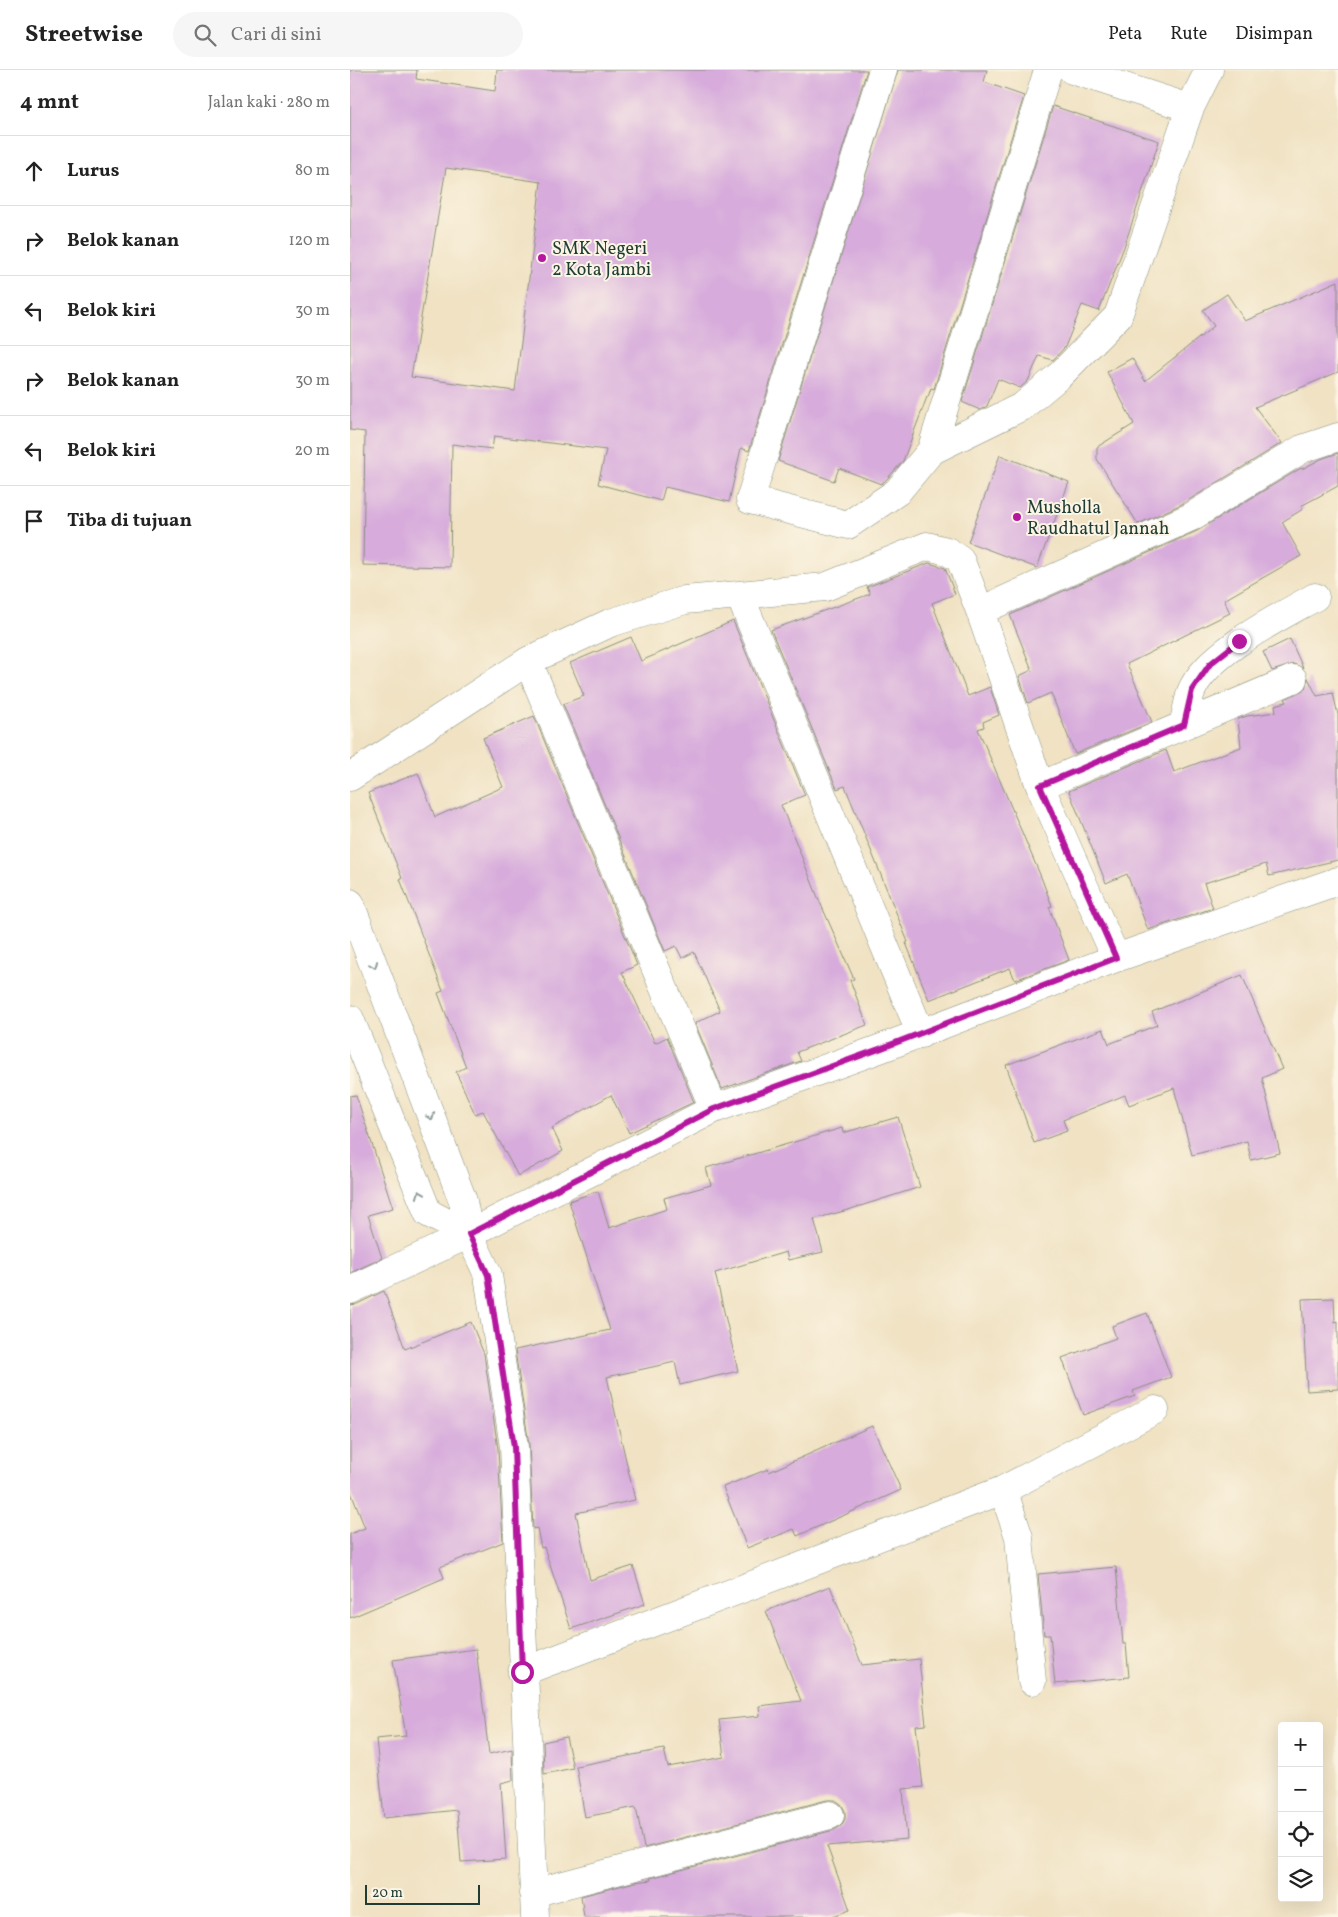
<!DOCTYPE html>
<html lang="id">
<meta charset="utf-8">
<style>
:root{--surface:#fff;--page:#f6f6f6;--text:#222;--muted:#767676;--line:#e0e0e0}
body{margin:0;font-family:Vollkorn,serif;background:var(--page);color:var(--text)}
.controls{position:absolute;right:15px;bottom:15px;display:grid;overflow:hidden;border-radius:5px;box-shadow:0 5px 20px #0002}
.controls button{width:45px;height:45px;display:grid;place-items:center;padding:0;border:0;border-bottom:1px solid var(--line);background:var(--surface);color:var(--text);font:25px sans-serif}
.scale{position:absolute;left:15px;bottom:12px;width:115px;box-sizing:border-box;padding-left:5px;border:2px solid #1f3d34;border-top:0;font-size:14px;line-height:18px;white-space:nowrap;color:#1f3d34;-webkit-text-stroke:4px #fcf5e5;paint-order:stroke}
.stop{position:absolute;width:15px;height:15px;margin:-11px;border:4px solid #b5179e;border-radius:50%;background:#fff}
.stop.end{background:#b5179e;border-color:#fff;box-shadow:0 1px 5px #0008}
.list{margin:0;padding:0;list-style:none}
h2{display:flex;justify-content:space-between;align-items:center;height:65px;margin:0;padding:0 20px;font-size:21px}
h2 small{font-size:16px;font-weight:400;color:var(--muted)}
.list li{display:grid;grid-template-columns:32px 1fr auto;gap:15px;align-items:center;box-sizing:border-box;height:70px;padding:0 20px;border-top:1px solid var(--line)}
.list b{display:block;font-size:19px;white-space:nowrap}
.list em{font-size:16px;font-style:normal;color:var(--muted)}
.icon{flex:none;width:28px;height:28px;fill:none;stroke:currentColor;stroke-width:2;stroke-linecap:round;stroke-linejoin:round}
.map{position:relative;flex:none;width:988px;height:1847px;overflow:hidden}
header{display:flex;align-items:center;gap:30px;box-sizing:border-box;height:70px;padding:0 25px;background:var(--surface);border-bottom:1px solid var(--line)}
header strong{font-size:24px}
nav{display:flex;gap:28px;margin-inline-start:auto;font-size:18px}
.search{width:350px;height:45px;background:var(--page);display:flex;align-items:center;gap:12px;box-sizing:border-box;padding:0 18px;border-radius:28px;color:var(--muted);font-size:19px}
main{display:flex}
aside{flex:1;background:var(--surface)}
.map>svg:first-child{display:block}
</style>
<header>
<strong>Streetwise</strong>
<div class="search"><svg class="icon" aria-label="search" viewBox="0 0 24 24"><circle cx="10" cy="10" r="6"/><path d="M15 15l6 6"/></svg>Cari di sini</div>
<nav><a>Peta</a><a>Rute</a><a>Disimpan</a></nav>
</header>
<main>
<aside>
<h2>4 mnt<small>Jalan kaki · 280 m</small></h2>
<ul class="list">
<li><svg class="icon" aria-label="ahead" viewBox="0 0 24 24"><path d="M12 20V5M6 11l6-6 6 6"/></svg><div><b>Lurus</b></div><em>80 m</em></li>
<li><svg class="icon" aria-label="right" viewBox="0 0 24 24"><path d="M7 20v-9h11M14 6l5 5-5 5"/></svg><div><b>Belok kanan</b></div><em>120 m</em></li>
<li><svg class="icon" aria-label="left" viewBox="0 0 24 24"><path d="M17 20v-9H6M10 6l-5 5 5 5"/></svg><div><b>Belok kiri</b></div><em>30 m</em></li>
<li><svg class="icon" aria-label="right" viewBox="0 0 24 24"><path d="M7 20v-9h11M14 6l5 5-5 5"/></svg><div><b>Belok kanan</b></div><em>30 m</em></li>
<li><svg class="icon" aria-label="left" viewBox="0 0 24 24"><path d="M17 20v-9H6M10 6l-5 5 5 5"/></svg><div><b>Belok kiri</b></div><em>20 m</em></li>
<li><svg class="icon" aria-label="arrive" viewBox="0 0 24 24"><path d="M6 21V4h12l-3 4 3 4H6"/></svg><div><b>Tiba di tujuan</b></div></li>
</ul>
</aside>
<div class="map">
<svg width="988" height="1847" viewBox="0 0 988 1847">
<rect width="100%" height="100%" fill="#fcf5e5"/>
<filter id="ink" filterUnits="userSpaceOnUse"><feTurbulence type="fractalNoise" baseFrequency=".02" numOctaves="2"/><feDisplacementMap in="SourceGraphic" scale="10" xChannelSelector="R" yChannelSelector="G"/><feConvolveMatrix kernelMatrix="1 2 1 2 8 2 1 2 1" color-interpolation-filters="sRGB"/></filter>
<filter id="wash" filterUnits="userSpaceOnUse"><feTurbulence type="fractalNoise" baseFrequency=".0096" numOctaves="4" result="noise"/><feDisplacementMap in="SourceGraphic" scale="20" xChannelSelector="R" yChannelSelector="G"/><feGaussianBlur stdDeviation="1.12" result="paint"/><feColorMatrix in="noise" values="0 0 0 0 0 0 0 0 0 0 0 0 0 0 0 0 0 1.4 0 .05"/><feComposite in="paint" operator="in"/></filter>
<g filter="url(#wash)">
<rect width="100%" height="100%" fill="#f0e2c3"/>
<g id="blocks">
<path fill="#d7abdc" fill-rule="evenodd" d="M 0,0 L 67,0 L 66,9 L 145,21 L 147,0 L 517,0 L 399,381 L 391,378 L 379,432 L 315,417 L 311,431 L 248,414 L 256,380 L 144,366 L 142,379 L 102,374 L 100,497 L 13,495 L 15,362 L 0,360 ZM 96,98 L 191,112 L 165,321 L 61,307 Z
M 548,0 L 637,0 L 634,12 L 674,26 L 584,319 L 581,318 L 578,327 L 577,327 L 553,391 L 536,410 L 531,414 L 489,398 L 484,411 L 428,391 Z
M 703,36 L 809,71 L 774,177 L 749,241 L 732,235 L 715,277 L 703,290 L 689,286 L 678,311 L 670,318 L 648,309 L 637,336 L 630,340 L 612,332 Z
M 988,211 L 988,302 L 905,337 L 932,373 L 834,433 L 788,454 L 747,389 L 747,377 L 784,354 L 757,302 L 782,288 L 795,311 L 864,256 L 853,240 L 877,224 L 895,251 Z
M 988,383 L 988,416 L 951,436 L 953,439 L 932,452 L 951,486 L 874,530 L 880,543 L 777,594 L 802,652 L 725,684 L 701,623 L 678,633 L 669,606 L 682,600 L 660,545 L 847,461 L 951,398 L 952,399 L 971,389 Z
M 650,385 L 719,412 L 687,498 L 618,472 Z
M 579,493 L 595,498 L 605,524 L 582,533 L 618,626 L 640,617 L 649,645 L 633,652 L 634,657 L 628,659 L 691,807 L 702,836 L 699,837 L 719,890 L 665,910 L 660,898 L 579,930 L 556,873 L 558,872 L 495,716 L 487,719 L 421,560 L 520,524 L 517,517 Z
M 383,551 L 455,725 L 431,735 L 469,830 L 504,909 L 500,910 L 517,955 L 447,982 L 451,991 L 372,1019 L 345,953 L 370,941 L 344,882 L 332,888 L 326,876 L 315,881 L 213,634 L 234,626 L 220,593 L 281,567 L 291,591 Z
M 940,569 L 953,598 L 944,594 L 922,601 L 913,582 Z
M 958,608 L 967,626 L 983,623 L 988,645 L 988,790 L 919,806 L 916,794 L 854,813 L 863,838 L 798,860 L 777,804 L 756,813 L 719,721 L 816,680 L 824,702 L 891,677 L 888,649 L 897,646 L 926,642 L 925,635 L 937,632 L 935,629 L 955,619 Z
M 184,646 L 287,895 L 272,902 L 305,973 L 317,967 L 344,1032 L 279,1063 L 261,1025 L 202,1058 L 213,1081 L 168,1106 L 133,1041 L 125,1044 L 106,1002 L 116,997 L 88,923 L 93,921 L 50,809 L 52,808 L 18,723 L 68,703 L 85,747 L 153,717 L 133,668 Z
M 892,905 L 932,999 L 912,1008 L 930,1083 L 901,1090 L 897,1071 L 842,1085 L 824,1018 L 779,1035 L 775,1025 L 713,1050 L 717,1061 L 684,1073 L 656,995 L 753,959 L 759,974 L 807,955 L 802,942 Z
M 6,1025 L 43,1138 L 18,1145 L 32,1188 L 0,1203 L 0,1026 Z
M 548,1047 L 570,1117 L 498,1140 L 464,1149 L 473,1182 L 438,1190 L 436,1182 L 365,1203 L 388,1301 L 330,1315 L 325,1292 L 257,1307 L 285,1430 L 226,1443 L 240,1510 L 283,1496 L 295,1534 L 221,1559 L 194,1477 L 191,1478 L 187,1458 L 183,1459 L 179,1375 L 165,1280 L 260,1260 L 219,1131 L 248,1121 L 259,1158 L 317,1139 L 314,1128 L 361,1115 L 356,1098 L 492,1058 L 493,1063 Z
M 34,1221 L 55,1279 L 121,1252 L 134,1284 L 148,1379 L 153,1472 L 90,1497 L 94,1508 L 0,1548 L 0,1464 L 15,1458 L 0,1420 L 0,1235 L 7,1234 Z
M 984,1228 L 985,1252 L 988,1251 L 988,1319 L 957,1321 L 952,1229 Z
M 797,1243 L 821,1307 L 783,1321 L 785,1326 L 733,1345 L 712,1288 L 766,1268 L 762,1256 Z
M 522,1356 L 551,1420 L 447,1466 L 444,1459 L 397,1478 L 373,1417 L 418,1399 L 419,1402 Z
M 766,1497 L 773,1574 L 776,1574 L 779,1607 L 705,1614 L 700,1565 L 694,1565 L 688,1504 Z
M 480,1516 L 512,1595 L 569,1589 L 576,1655 L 566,1656 L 573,1717 L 553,1719 L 557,1769 L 477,1776 L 500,1840 L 480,1847 L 234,1847 L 231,1826 L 285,1812 L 301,1810 L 300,1808 L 484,1760 L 491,1756 L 495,1749 L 495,1741 L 491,1734 L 485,1730 L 477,1730 L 294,1778 L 286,1737 L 235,1747 L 226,1696 L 314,1679 L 318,1697 L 374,1687 L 369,1650 L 410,1646 L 409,1636 L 451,1631 L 416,1541 Z
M 126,1579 L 139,1684 L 162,1679 L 163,1710 L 151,1713 L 156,1789 L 111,1792 L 107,1740 L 34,1748 L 26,1669 L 56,1666 L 43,1590 Z
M 216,1667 L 223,1698 L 194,1704 L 193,1672 Z"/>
</g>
</g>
<g filter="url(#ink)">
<use href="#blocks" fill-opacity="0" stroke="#88907c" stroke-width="1"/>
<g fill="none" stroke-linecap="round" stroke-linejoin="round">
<defs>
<path id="minor" d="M 533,0 L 400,430 L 498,455 L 547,422 L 581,381 L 673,336 L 710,305 L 768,246 L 840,38 L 859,0
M 722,0 L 840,38
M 581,381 L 698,0
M 390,526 L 571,964
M 630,541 L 841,447 L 952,379 L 988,367
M 178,591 L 364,1039
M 833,655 C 836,644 838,632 841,622 C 856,583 930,547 965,527
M 0,707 L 178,591 L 260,553 L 335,530 L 475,517 L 577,476 L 597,481 L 610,489 L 630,541 L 690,716 L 766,888
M 690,716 L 943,609
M 0,833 L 113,1131 L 119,1164 L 138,1205 L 164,1377 L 185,1847
M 0,949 L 78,1143 L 119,1164
M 0,1220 L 119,1164 L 364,1039 L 532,978 L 766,888 L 988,811
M 653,1420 L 669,1467 L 682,1611
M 172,1602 L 653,1420 L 805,1340
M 183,1823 L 480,1745"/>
</defs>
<use href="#minor" stroke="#88907c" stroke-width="29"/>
<use href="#minor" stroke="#fff" stroke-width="28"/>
</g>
<defs><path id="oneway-chevron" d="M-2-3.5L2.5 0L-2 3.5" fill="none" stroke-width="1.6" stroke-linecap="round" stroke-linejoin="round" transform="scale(1.25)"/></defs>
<g stroke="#8f9e9a">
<use href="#oneway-chevron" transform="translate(24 895) rotate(69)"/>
<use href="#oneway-chevron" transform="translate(81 1047) rotate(69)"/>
<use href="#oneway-chevron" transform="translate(70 1124) rotate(-112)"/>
</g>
</g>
<g fill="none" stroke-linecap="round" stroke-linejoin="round" filter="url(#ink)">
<path stroke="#b5179e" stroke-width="6" d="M 172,1602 L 164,1377 L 138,1205 L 119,1164 L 364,1039 L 532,978 L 766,888 L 690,716 L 834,655 L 842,620 L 860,594 L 889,571"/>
</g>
<g fill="#b5179e" stroke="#fcf5e5" stroke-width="2">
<circle cx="192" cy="188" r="5"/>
<circle cx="667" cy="447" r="5"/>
</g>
<g text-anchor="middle" stroke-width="4" stroke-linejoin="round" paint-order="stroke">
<g font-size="18" fill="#1f3d34" stroke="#fcf5e5" text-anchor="start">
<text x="202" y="184">SMK Negeri<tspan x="202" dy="21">2 Kota Jambi</tspan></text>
<text x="677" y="443">Musholla<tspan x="677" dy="21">Raudhatul Jannah</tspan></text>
</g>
</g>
</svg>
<div class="controls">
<button>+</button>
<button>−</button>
<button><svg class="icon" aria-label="locate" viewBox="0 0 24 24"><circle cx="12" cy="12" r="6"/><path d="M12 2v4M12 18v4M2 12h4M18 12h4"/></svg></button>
<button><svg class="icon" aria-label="layers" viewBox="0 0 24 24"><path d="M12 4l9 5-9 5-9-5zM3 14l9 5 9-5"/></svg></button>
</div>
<div class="scale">20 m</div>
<div class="stop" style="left:172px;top:1602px"></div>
<div class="stop end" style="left:889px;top:571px"></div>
</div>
</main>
